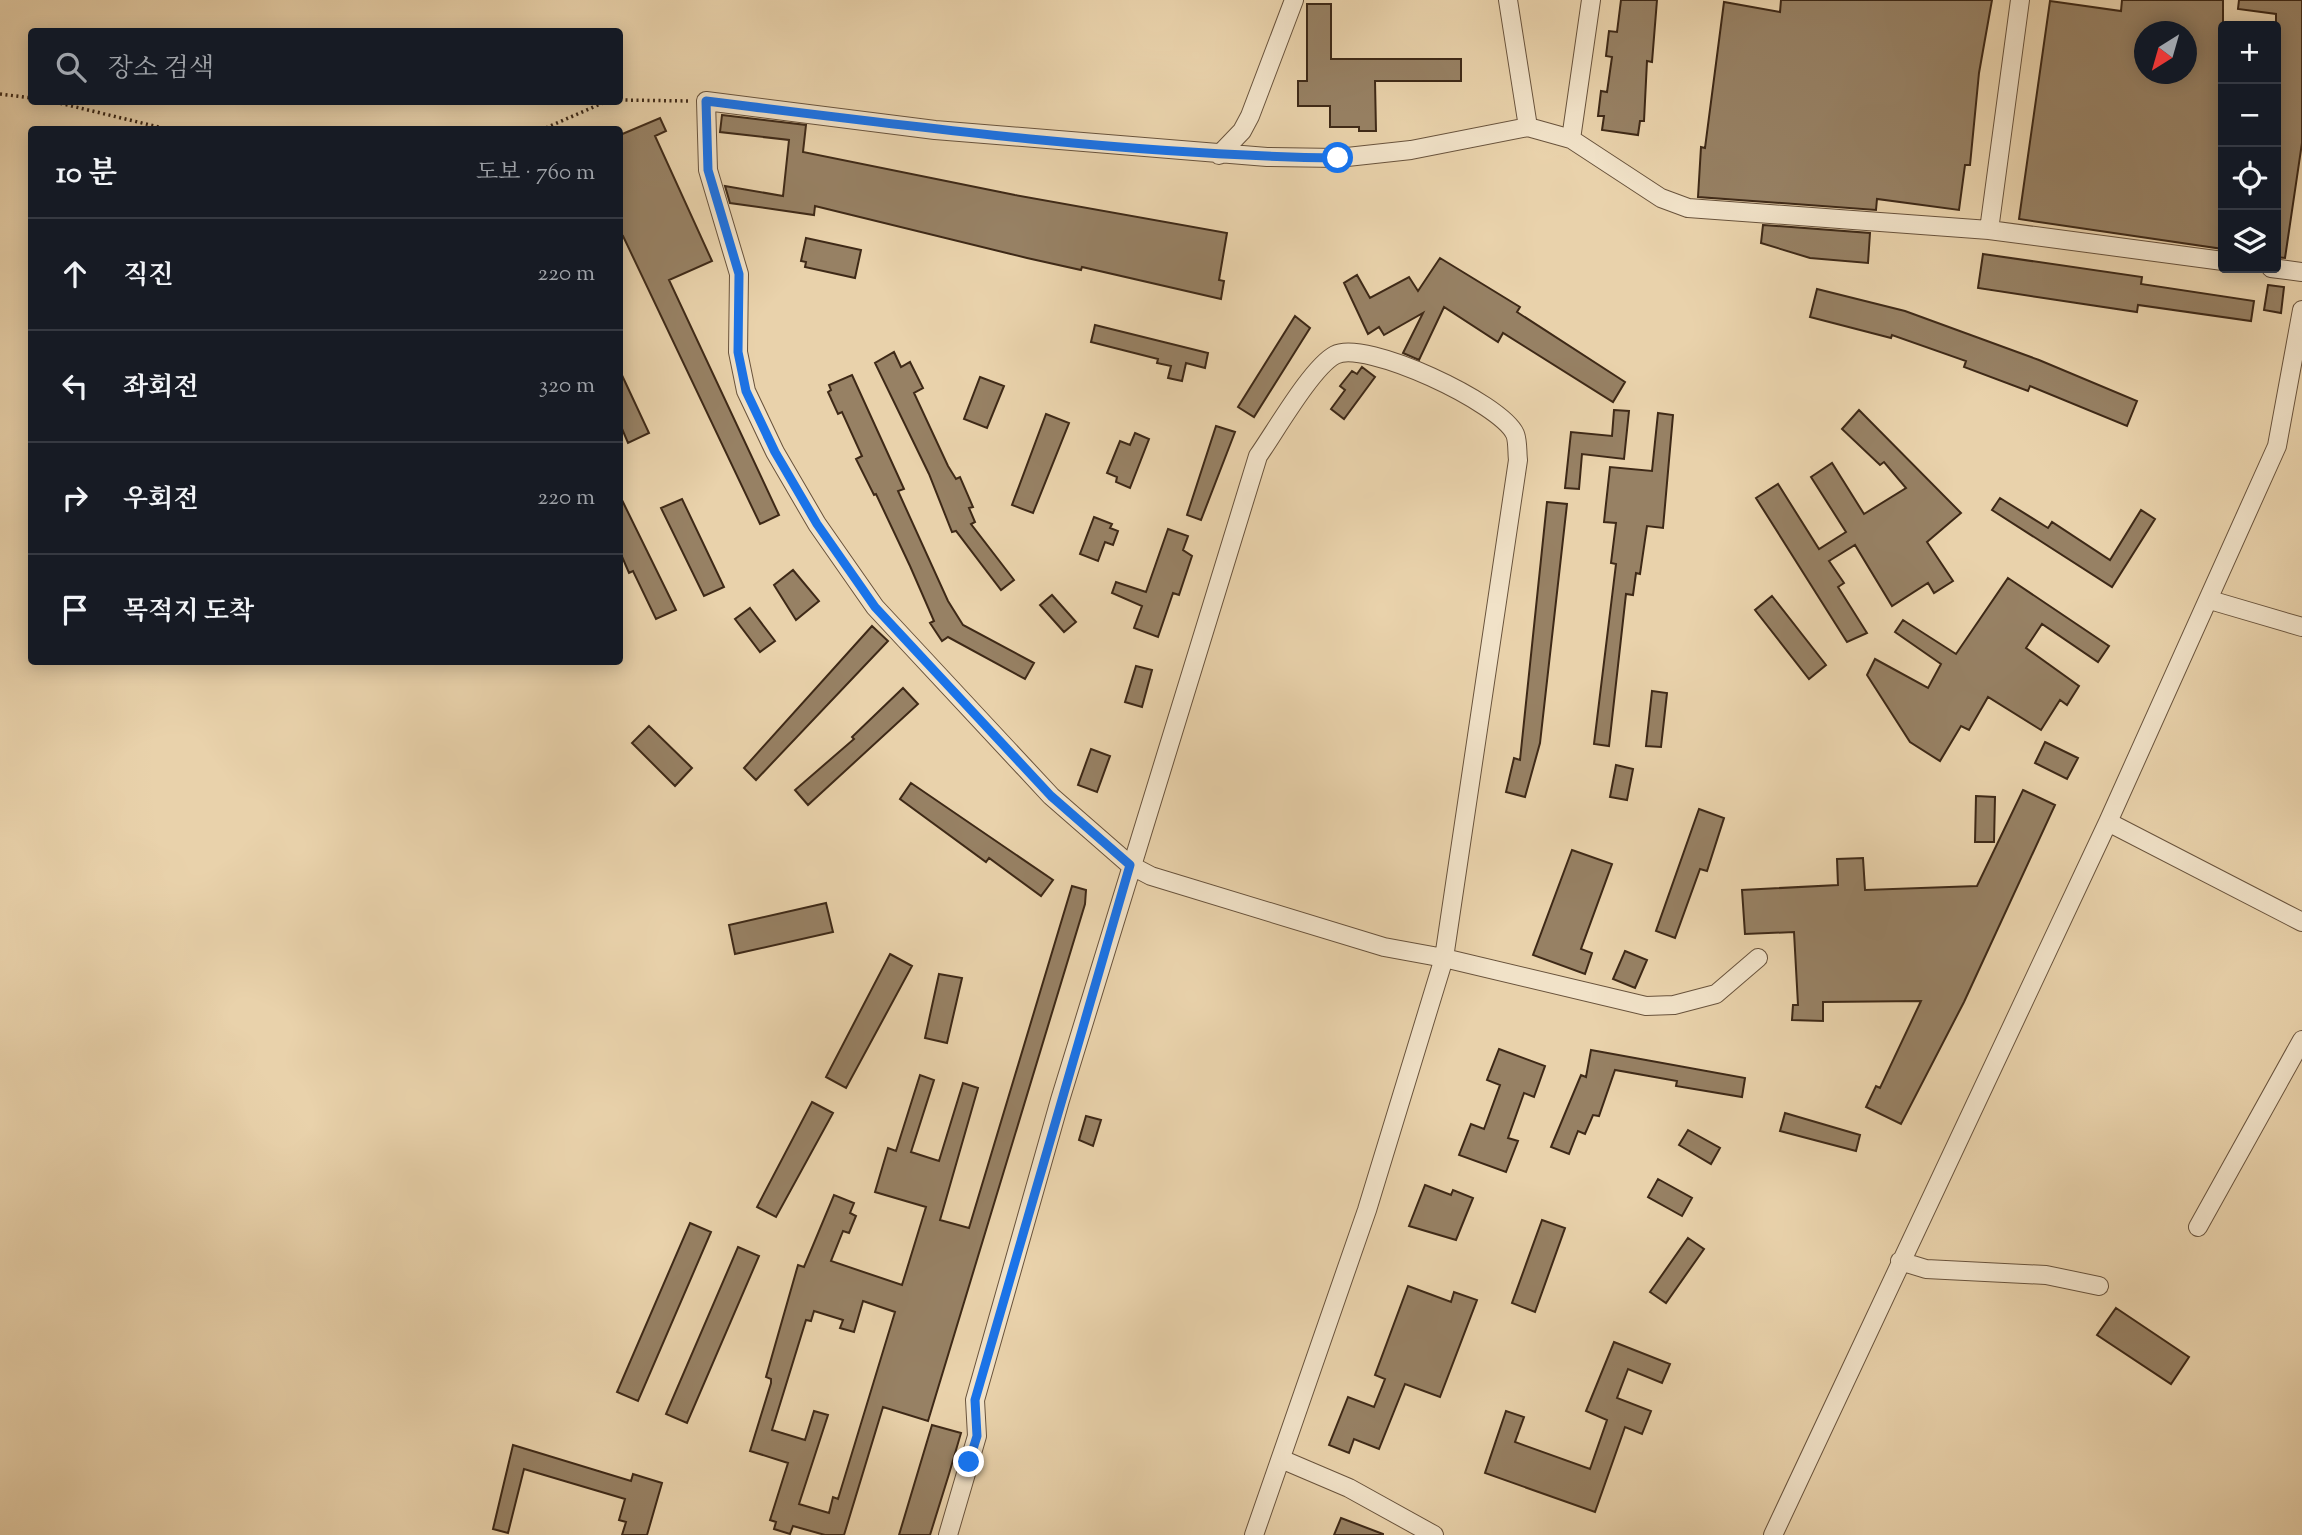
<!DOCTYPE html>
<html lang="ko">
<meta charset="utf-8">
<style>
:root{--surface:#171b24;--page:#242831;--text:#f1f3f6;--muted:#9ea1a6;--line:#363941}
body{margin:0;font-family:"Sorts Mill Goudy","Noto Serif KR",serif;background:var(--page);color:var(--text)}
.controls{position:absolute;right:21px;top:21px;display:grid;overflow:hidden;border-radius:7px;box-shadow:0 4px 18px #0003}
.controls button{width:63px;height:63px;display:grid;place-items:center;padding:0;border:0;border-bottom:2px solid var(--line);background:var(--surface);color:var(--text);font:35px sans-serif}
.compass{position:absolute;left:2134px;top:21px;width:63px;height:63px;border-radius:50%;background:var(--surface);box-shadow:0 4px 18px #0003;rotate:217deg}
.stop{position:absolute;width:21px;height:21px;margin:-16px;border:5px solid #1a73e8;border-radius:50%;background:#fff}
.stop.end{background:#1a73e8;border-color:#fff;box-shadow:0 2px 7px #0008}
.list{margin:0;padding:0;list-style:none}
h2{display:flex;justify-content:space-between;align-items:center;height:91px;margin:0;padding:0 28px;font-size:30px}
h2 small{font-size:23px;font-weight:400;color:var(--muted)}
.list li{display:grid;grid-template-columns:46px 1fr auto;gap:21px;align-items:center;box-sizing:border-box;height:112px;padding:0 28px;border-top:2px solid var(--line)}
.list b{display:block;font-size:26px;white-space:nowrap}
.list em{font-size:23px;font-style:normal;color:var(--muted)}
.icon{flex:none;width:38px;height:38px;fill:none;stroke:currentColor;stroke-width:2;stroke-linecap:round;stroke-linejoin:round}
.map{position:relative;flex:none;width:2302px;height:1535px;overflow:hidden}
.search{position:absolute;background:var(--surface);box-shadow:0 4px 18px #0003;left:28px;top:28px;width:595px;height:77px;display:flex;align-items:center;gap:18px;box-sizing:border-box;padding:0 24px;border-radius:7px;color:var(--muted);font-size:26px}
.panel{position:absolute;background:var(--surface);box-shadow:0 4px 18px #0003;left:28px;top:126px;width:595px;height:539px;border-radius:7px}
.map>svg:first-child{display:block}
</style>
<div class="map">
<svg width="2302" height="1535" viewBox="0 0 2302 1535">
<rect width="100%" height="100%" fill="#e9d2ab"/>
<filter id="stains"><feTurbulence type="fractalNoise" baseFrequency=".00286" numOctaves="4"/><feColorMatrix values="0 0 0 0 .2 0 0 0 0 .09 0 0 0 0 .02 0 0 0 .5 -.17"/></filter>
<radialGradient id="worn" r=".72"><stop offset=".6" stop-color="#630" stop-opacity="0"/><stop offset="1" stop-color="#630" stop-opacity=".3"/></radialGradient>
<path fill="#978164" stroke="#3e2917" stroke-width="2" fill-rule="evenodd" d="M 1621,0 L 1657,0 L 1652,62 L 1647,61 L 1644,121 L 1640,121 L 1638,135 L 1602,130 L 1604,116 L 1598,116 L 1601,91 L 1607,92 L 1612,57 L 1606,56 L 1609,31 L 1617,32 Z
M 1781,0 L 1992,0 L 1979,73 L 1970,165 L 1965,165 L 1959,210 L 1877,199 L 1876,210 L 1698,197 L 1701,147 L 1705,148 L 1724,2 L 1780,12 Z
M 2122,0 L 2223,0 L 2223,249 L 2019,219 L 2050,1 L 2121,11 ZM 2145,32 L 2187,32 L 2187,74 L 2145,74 Z
M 2239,0 L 2302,0 L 2302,143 L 2285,258 L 2276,257 L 2276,14 L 2238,9 Z
M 1307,4 L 1331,4 L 1331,59 L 1461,59 L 1461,81 L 1375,81 L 1376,131 L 1359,131 L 1359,127 L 1330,127 L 1330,106 L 1298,106 L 1298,81 L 1307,81 Z
M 722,115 L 806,125 L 803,152 L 1015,195 L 1227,233 L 1219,280 L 1224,281 L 1221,299 L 1082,267 L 1081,270 L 1027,258 L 815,206 L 814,215 L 730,203 L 725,186 L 783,196 L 789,140 L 720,132 Z
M 660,118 L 666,131 L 655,136 L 712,261 L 669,280 L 779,515 L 760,524 L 623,236 L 620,237 L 620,135 Z
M 1763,225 L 1870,233 L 1868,263 L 1810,258 L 1761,243 Z
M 806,238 L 861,250 L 855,278 L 805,267 L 806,262 L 801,261 Z
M 1983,254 L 2142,277 L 2141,284 L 2254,301 L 2251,321 L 2138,305 L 2137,312 L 1978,288 Z
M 1440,258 L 1520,307 L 1517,312 L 1625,382 L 1613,402 L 1503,333 L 1498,342 L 1444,307 L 1419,360 L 1403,353 L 1423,313 L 1384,335 L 1379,327 L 1368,334 L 1344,283 L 1357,275 L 1370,298 L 1409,277 L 1418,291 Z
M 2268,285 L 2284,287 L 2281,313 L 2264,310 Z
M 1817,289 L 1905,311 L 2039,360 L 2137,401 L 2127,426 L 2030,386 L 2028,391 L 1964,367 L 1966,361 L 1892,335 L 1891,338 L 1810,317 Z
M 1295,316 L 1310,328 L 1254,417 L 1238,407 Z
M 1095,325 L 1208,353 L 1205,368 L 1186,363 L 1182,381 L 1168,378 L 1171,366 L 1157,363 L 1158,359 L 1091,342 Z
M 894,352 L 901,367 L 910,362 L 923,388 L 914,393 L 948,466 L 956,479 L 960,477 L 973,507 L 969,508 L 975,522 L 971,524 L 1014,580 L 1001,590 L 956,531 L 952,532 L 929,474 L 875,363 Z
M 1362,367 L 1375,377 L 1344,419 L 1331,409 L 1345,390 L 1340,386 L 1352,371 L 1357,374 Z
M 620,371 L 649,433 L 628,443 L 620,424 Z
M 852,375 L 904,489 L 898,491 L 948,601 L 963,625 L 1034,663 L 1025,679 L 948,637 L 942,641 L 930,623 L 934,621 L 910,566 L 876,494 L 874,495 L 856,459 L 862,456 L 842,412 L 838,414 L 828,392 L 831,390 L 829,385 Z
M 980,377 L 1004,386 L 987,428 L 964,419 Z
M 1614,410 L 1629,411 L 1624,459 L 1582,454 L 1579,489 L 1565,488 L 1571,432 L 1612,436 Z
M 1859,410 L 1961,513 L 1927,542 L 1953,581 L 1934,593 L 1928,583 L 1892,606 L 1855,545 L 1829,561 L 1844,583 L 1838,587 L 1867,633 L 1847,642 L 1756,498 L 1778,484 L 1819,549 L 1846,532 L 1811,477 L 1832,463 L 1864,514 L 1906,488 L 1884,462 L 1880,465 L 1842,429 Z
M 1658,413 L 1673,415 L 1663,528 L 1647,526 L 1640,574 L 1636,573 L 1633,595 L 1626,594 L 1609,746 L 1594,744 L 1616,564 L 1611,563 L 1616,523 L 1604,522 L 1610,467 L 1652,471 Z
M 1046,414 L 1069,423 L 1033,513 L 1012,505 Z
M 1216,426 L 1235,432 L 1201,520 L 1187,515 Z
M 1135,433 L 1149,439 L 1130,488 L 1116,482 L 1117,477 L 1107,473 L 1120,441 L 1130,445 Z
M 620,496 L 676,610 L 656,619 L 633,571 L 629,573 L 620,552 Z
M 2000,498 L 2048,528 L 2052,522 L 2110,560 L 2141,510 L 2155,519 L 2112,587 L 1992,510 Z
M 682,499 L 724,587 L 704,596 L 661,508 Z
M 1547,502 L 1567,504 L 1540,743 L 1525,797 L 1506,792 L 1514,758 L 1520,760 Z
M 1094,517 L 1112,524 L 1110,528 L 1118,531 L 1113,545 L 1105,542 L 1098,561 L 1080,554 Z
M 1168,529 L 1188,536 L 1183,550 L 1192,556 L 1179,595 L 1173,593 L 1158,637 L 1134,628 L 1142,606 L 1112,593 L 1116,582 L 1146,592 Z
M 793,570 L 819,601 L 796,620 L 774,585 Z
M 2008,578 L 2109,646 L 2098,662 L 2042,624 L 2026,648 L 2079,686 L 2067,705 L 2060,700 L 2041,730 L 1988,697 L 1969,730 L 1961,726 L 1940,761 L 1910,742 L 1867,675 L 1875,659 L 1928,688 L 1941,664 L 1895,632 L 1903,620 L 1956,654 Z
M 1052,595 L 1076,622 L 1064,632 L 1040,605 Z
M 1772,596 L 1826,665 L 1809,679 L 1755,610 Z
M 750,608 L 775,641 L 760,652 L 735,619 Z
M 872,626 L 888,641 L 756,780 L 744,768 Z
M 1136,666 L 1152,670 L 1142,707 L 1125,702 Z
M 903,688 L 918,704 L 808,805 L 795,790 L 854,739 L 852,737 Z
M 1652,691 L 1667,693 L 1661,747 L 1646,746 Z
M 649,726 L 692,768 L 675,786 L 632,743 Z
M 2045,742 L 2078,758 L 2067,779 L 2035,763 Z
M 1091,749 L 1110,756 L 1097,792 L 1078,785 Z
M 1616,765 L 1633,769 L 1627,800 L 1610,797 Z
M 911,783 L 1053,880 L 1041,896 L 989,858 L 986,862 L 900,799 Z
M 2023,790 L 2055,805 L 1964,1002 L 1901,1124 L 1866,1107 L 1876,1086 L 1880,1088 L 1921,1001 L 1823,1002 L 1823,1021 L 1792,1020 L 1793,1005 L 1798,1005 L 1794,932 L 1745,934 L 1742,890 L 1838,885 L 1837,859 L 1863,858 L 1865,890 L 1977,886 Z
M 1976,796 L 1995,797 L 1994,842 L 1975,842 Z
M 1699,809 L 1724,818 L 1707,871 L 1700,869 L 1675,938 L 1656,931 Z
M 1572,850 L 1612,864 L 1581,949 L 1592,953 L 1585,974 L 1533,955 Z
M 1072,886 L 1086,890 L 1085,904 L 928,1421 L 883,1407 L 844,1535 L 825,1535 L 793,1526 L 790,1534 L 774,1529 L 776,1522 L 770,1520 L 788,1463 L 750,1451 L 771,1383 L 771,1379 L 766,1377 L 798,1265 L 804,1267 L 834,1195 L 854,1203 L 850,1213 L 856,1216 L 849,1233 L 843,1231 L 831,1261 L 902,1285 L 926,1207 L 875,1192 L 888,1148 L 896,1151 L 920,1075 L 934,1080 L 911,1152 L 939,1161 L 963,1083 L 978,1088 L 940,1220 L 969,1228 ZM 863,1301 L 895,1312 L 838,1499 L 833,1497 L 829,1513 L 799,1504 L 828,1415 L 814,1411 L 805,1440 L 772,1430 L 806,1320 L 811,1321 L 814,1311 L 843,1320 L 840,1328 L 854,1332 Z
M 826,903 L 833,932 L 735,954 L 729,925 Z
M 1625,951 L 1647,960 L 1635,988 L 1613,979 Z
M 890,954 L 912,966 L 846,1088 L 826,1077 Z
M 939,974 L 962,978 L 947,1043 L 925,1038 Z
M 1499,1049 L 1545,1066 L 1534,1097 L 1524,1093 L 1508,1138 L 1518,1141 L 1506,1172 L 1459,1155 L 1471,1124 L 1484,1129 L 1500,1085 L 1487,1080 Z
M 1591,1050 L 1745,1078 L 1742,1097 L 1676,1086 L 1677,1081 L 1615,1070 L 1599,1116 L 1593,1115 L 1585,1134 L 1578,1131 L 1569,1154 L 1551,1147 L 1581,1075 L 1586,1077 Z
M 812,1102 L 833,1113 L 776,1217 L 757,1207 Z
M 1785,1113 L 1860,1135 L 1856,1151 L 1780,1131 Z
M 1086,1116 L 1101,1120 L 1093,1146 L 1079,1140 Z
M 1688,1130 L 1720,1148 L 1711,1164 L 1679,1145 Z
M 1658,1179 L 1692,1198 L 1682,1216 L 1648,1197 Z
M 1425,1185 L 1451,1195 L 1453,1190 L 1473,1198 L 1456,1240 L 1409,1226 Z
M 1542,1220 L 1565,1228 L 1535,1312 L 1512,1303 Z
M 690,1223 L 711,1232 L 638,1401 L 617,1392 Z
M 1688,1238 L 1704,1249 L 1666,1303 L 1650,1292 Z
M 738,1247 L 759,1256 L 687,1423 L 666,1414 Z
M 1408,1286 L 1451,1302 L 1454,1292 L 1477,1300 L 1440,1397 L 1405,1384 L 1379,1449 L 1354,1439 L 1349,1453 L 1329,1445 L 1348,1397 L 1374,1407 L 1385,1379 L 1375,1375 Z
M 2116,1308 L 2189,1357 L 2171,1384 L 2097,1335 Z
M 1614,1342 L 1670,1364 L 1662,1383 L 1628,1369 L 1617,1398 L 1651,1411 L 1642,1434 L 1625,1427 L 1595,1512 L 1485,1473 L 1506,1411 L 1524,1417 L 1515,1442 L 1590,1469 L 1607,1420 L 1586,1411 Z
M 932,1425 L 961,1433 L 949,1474 L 930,1535 L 899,1535 Z
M 513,1445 L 631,1481 L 633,1474 L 662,1483 L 647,1535 L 622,1535 L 626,1522 L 619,1520 L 625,1499 L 524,1469 L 508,1533 L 493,1529 Z
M 1341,1518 L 1383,1534 L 1383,1535 L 1334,1535 Z"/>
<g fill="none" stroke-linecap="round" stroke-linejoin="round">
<defs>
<path id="street" d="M 1508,0 L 1528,127 L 1571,139 L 1661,198 L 1688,208 L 1989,230 L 2223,261
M 1528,127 L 1411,150 L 1338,158 L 1267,157 L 935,130 L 706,101 L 708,170 L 739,274 L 738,352 L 746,391 L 775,452 L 817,524 L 875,607 L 1051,796 L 1130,865 L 1151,876 L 1384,947 L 1444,958 L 1646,1006 L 1674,1005 L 1716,994 L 1758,958
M 1571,139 L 1591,0
M 1219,155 L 1242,131 L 1250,116 L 1294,0
M 1989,230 L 2020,0
M 2271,268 L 2302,272
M 2210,600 L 2302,627
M 2108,822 L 2302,922
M 2198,1227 L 2302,1040
M 1900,1261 L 1926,1269 L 2046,1275 L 2099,1286
M 1281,1459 L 1349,1488 L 1434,1535
M 948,1535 L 977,1436 L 975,1400 L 1060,1100 L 1258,456 C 1275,432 1312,367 1335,355 C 1365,339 1501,403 1515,434 C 1518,441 1517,453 1518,460 L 1444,958 L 1367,1210 L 1254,1535
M 1773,1535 L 2108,822 L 2277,446 L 2302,310"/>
</defs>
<use href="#street" stroke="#69533c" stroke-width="20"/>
<path stroke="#3e2917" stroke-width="3.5" stroke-dasharray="2 3.5" stroke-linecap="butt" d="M 0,94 L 32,98
M 620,100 L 690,101
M 55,102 L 171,130
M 541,130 L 605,102"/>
<use href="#street" stroke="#f1e2c8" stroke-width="18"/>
</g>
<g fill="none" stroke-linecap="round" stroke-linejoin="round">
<path stroke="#1a73e8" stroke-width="9" d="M 969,1462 L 977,1436 L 975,1400 L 1130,865 L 1051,796 L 875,607 L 817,524 L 775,452 L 746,391 L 738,352 L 739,274 L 708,170 L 706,101 C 916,127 1127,155 1338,158"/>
</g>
<rect width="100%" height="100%" filter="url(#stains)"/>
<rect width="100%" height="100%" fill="url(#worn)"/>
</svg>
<div class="controls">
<button>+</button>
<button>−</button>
<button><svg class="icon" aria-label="locate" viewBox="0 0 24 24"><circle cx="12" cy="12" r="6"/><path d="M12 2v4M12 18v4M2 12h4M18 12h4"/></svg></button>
<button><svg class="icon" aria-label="layers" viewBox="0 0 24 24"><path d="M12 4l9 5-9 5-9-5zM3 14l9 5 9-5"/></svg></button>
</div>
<svg class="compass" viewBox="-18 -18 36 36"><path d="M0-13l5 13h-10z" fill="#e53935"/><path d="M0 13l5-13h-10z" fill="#9ea1a6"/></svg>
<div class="stop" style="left:1338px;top:158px"></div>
<div class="stop end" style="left:969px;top:1462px"></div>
<div class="search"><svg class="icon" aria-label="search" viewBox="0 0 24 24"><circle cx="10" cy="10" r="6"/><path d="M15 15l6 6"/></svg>장소 검색</div>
<section class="panel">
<h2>10 분<small>도보 · 760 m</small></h2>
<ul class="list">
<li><svg class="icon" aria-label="ahead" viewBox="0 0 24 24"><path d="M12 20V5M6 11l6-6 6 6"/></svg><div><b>직진</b></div><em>220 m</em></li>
<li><svg class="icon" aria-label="left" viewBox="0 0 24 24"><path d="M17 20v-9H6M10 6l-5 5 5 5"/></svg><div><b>좌회전</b></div><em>320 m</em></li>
<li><svg class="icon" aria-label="right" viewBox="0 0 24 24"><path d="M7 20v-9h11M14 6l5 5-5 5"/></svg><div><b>우회전</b></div><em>220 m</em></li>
<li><svg class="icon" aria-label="arrive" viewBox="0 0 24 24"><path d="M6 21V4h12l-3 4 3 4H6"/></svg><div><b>목적지 도착</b></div></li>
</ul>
</section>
</div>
